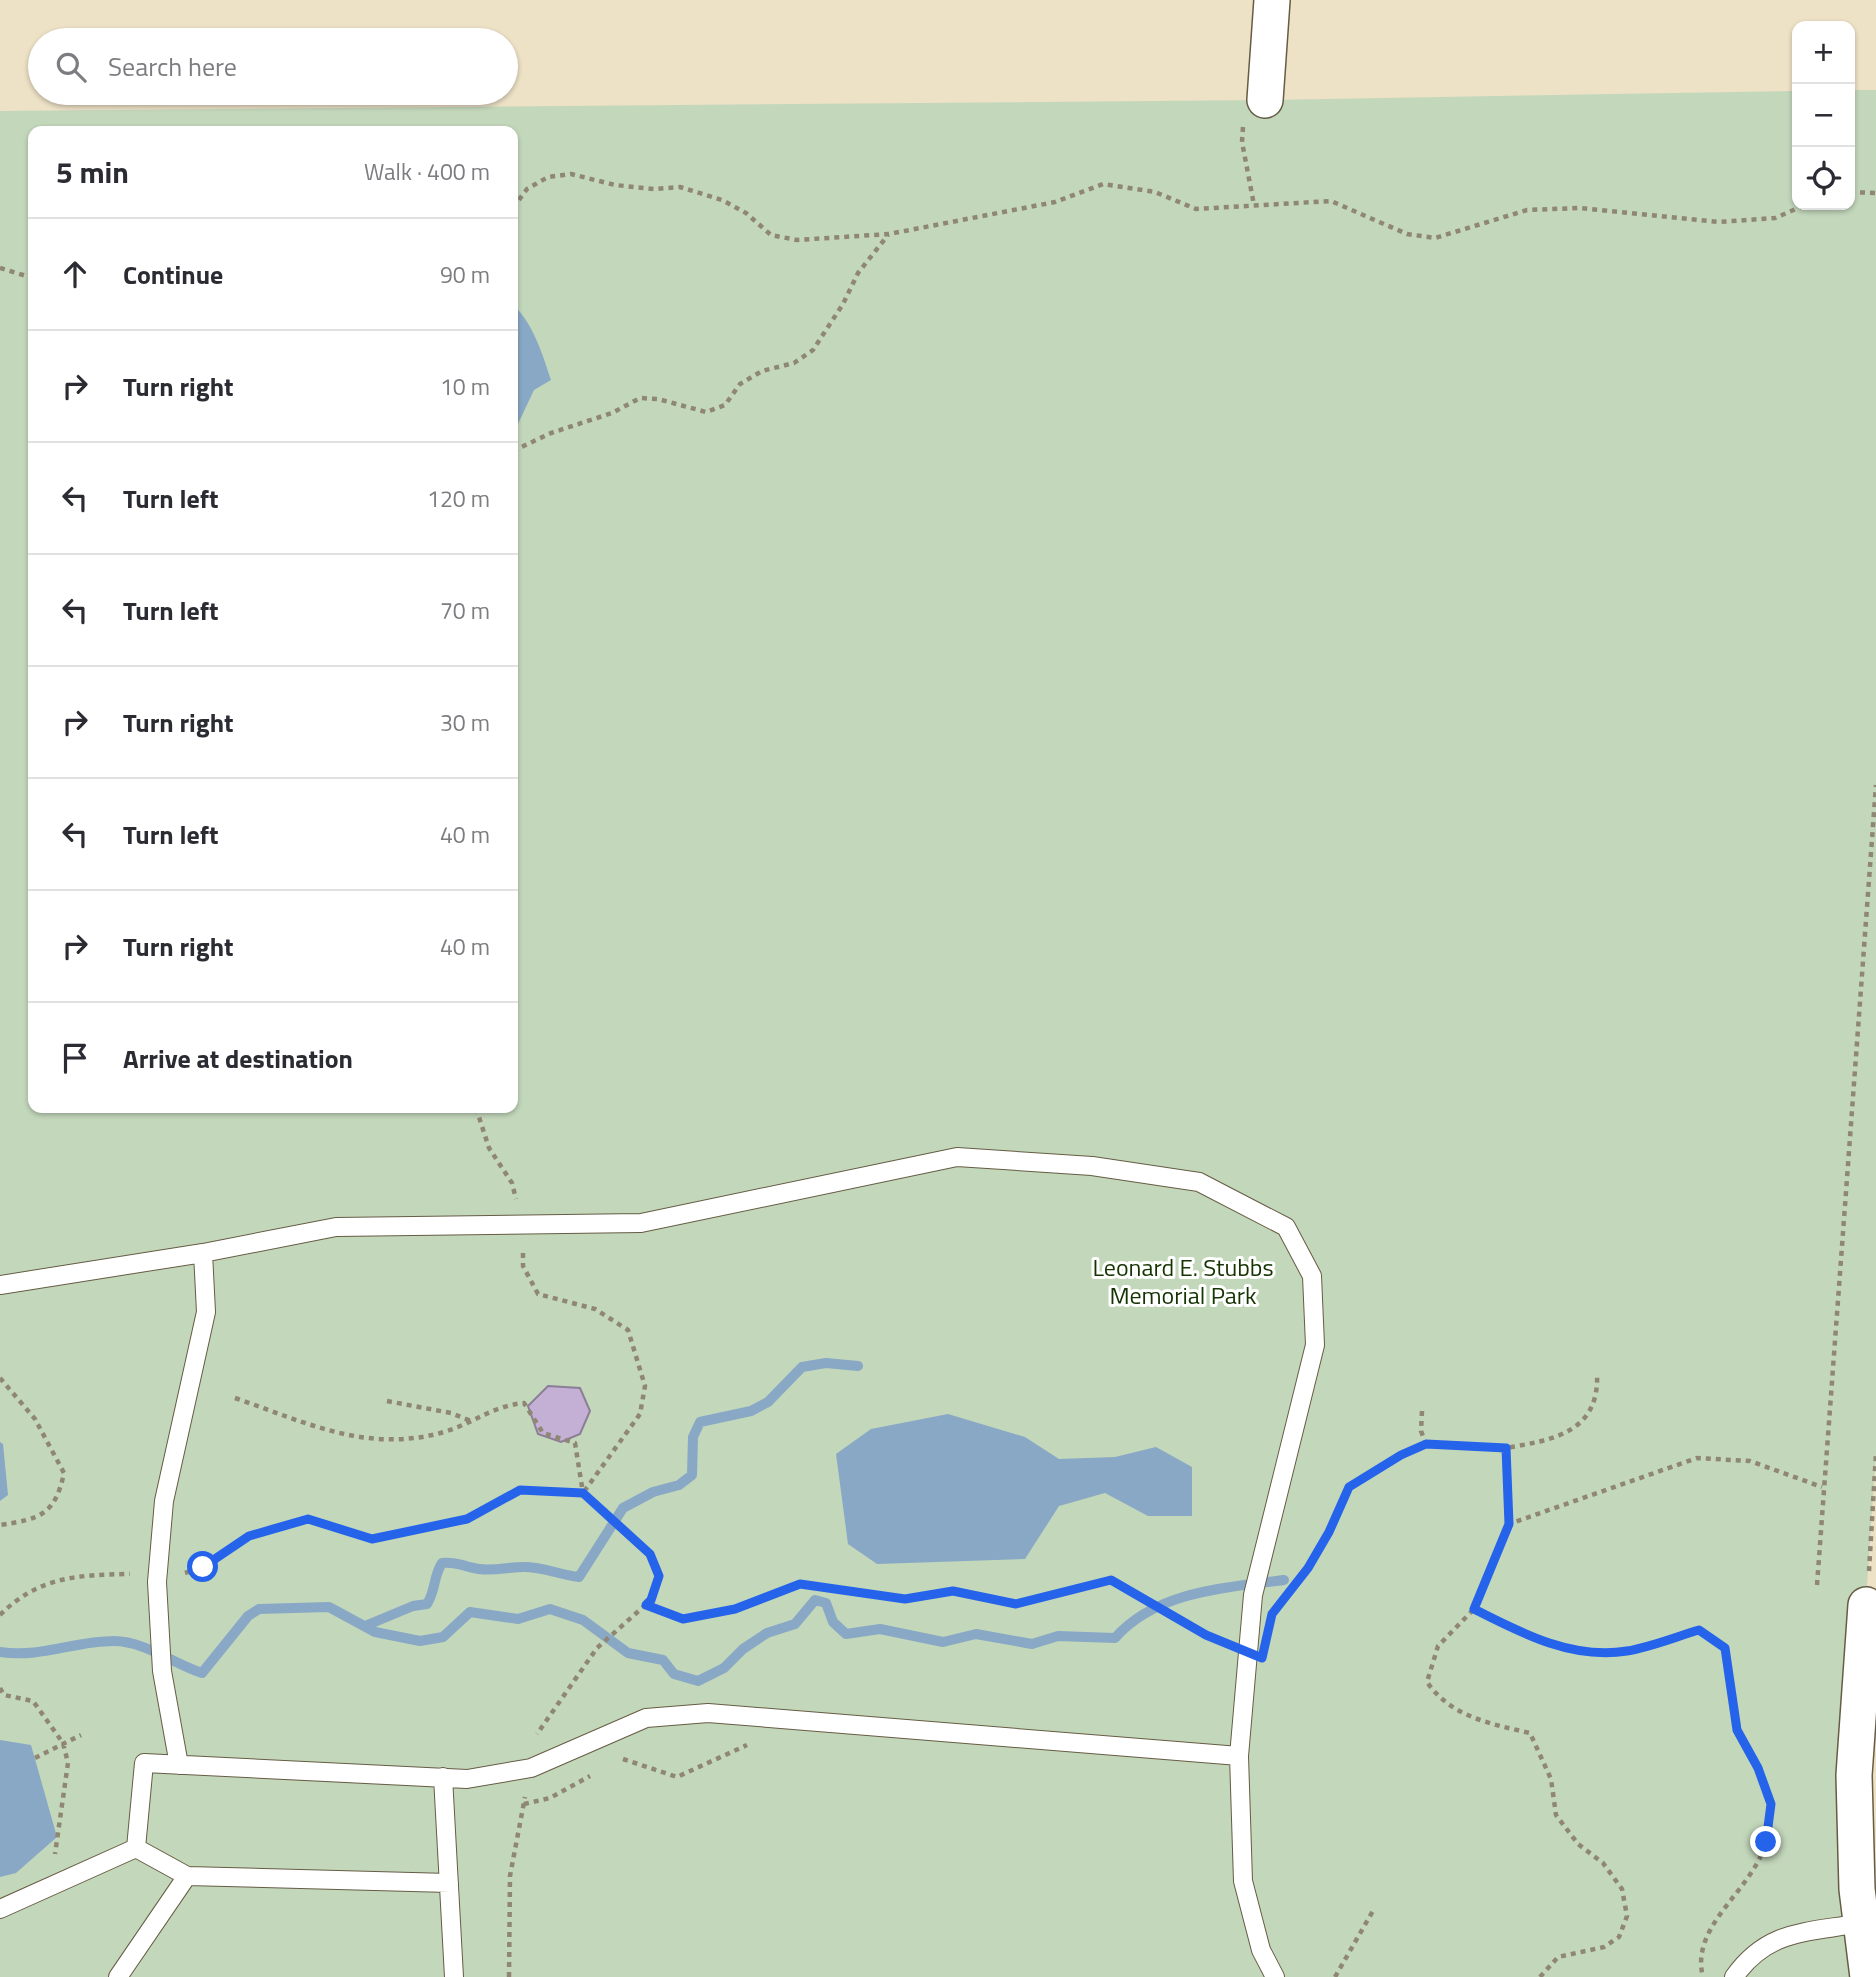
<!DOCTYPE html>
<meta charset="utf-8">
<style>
:root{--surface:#fff;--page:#f2f2f3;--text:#2b2b33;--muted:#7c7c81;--line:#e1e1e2}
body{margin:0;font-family:"Titillium Web",sans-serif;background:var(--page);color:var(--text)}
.controls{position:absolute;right:21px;top:21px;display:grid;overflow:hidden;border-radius:14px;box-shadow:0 2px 5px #0004}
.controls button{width:63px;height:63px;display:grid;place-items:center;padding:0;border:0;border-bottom:2px solid var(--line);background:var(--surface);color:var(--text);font:35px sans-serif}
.stop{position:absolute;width:21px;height:21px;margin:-16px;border:5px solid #2563eb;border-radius:50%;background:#fff}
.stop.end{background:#2563eb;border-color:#fff;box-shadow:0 2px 7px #0008}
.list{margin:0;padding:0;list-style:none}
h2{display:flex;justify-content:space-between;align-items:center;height:91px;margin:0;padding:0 28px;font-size:30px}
h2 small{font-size:23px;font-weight:400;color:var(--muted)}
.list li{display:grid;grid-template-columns:46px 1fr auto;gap:21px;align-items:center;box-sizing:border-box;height:112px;padding:0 28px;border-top:2px solid var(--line)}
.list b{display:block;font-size:26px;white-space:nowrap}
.list em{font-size:23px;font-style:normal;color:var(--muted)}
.icon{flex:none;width:38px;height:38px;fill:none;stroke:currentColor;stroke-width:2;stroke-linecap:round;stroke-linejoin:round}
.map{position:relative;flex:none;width:1876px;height:1977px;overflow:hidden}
.search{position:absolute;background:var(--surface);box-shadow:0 2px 5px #0004;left:28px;top:28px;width:490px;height:77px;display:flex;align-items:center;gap:18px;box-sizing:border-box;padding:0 24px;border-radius:38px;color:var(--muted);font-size:26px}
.panel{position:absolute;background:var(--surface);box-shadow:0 2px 5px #0004;left:28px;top:126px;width:490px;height:987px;border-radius:14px}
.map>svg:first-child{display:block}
</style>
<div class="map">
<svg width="1876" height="1977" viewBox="0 0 1876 1977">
<rect width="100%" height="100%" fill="#ede1c6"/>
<path fill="#c3d7bb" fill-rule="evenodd" d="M 1850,90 L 1876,90 L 1876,1453 L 1854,1775 L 1868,1977 L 0,1977 L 0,111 L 1265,100 L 1797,91 L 1797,205 L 1850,205 ZM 33,131 L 513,131 L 513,1108 L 33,1108 Z"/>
<path fill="#89a8c5" d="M 514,305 C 534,326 542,353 551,380 L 534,390 L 517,426 L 513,425 Z
M 948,1414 L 1025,1437 L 1059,1459 L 1115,1457 L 1156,1447 L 1192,1467 L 1192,1516 L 1148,1516 L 1105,1493 L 1059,1506 L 1025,1559 L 877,1564 L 848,1544 L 836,1454 L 871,1429 Z
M 0,1442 L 3,1444 L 8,1495 L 0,1501 Z
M 0,1740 L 31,1745 L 57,1837 L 16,1873 L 0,1877 Z"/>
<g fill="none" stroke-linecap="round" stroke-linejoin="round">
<path stroke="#89a8c5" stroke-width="10" d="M 365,1626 L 413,1606 L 427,1604 C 436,1590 433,1577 442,1563 C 457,1561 464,1567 479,1569 C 495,1571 509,1567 524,1567 C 544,1567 560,1575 579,1577 L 623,1508 L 653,1492 L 679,1485 L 692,1475 L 693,1437 L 700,1422 L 751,1411 L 768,1402 L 802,1367 L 826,1363 L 858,1366
M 0,1652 C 42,1658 74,1641 114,1641 C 144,1641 174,1664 202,1673 L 248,1616 L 259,1609 L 329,1607 L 375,1632 L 420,1641 L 443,1637 L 470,1612 L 518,1619 L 550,1609 L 583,1620 L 628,1653 L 663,1660 L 674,1674 L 698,1681 L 724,1668 L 743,1649 L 767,1633 L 795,1624 L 815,1600 L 826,1603 L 833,1622 L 846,1634 L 880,1629 L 943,1642 L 976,1634 L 1032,1644 L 1058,1636 L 1115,1638 C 1156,1591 1225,1588 1284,1580"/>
</g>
<path fill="#c4b0d4" stroke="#8b7e96" stroke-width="2" d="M 548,1386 L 580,1388 L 590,1411 L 580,1434 L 561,1442 L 538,1434 L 528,1406 Z"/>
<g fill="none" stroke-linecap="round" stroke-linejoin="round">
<defs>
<path id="service" d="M 0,1285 L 203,1253 L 336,1227 L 641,1223 L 957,1157 L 1092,1166 L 1199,1182 L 1286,1227 L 1312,1276 L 1315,1345 L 1253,1595 L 1239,1756 L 1243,1881 L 1261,1950 L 1275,1977
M 179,1765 L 162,1671 L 157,1582 L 164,1501 L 206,1312 L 203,1253
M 443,1777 L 454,1977
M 449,1883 L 187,1876 L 136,1848 L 144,1763 L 467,1779 L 531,1768 L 646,1718 L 708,1713 L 1239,1756
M 0,1909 L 136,1848
M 118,1977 L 187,1876
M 1734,1977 C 1768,1929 1807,1933 1860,1923"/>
<path id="minor" d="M 1265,100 L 1272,0
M 1866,1605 L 1854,1775 L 1857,1889 L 1868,1977"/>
</defs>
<use href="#service" stroke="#665c44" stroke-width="20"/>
<use href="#minor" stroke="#665c44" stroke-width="38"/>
<path stroke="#8f8773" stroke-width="4.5" stroke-dasharray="5 5" stroke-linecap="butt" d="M 1243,127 L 1242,142 L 1254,205
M 1850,192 L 1876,193
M 513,208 L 527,189 L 548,177 L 571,174 L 615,185 L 654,189 L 680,187 L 722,200 L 746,213 L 771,235 L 797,240 L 889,234 L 1055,202 L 1103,184 L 1155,192 L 1196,209 L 1331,201 L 1407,234 L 1435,238 L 1527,210 L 1579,208 L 1719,222 L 1775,218 L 1805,205
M 0,268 L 33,278
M 513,451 L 551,433 L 612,413 L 640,398 L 658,399 L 706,412 L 725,405 L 740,384 L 762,371 L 794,363 L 813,350 L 843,304 L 858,273 L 888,235
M 476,1108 L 489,1148 L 512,1183 L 516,1199
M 523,1253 L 523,1266 L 538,1294 L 595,1309 L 628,1330 L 645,1386 L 640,1414 L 583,1493
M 0,1378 L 35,1419 L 64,1473 C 55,1515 40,1519 0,1525
M 235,1398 C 305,1422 367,1454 444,1432 C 474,1423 492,1406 524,1403 L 543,1433 L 575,1443 L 583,1493
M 387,1401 L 451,1413 L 471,1421
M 1422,1411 L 1421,1431 L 1426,1444 L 1506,1448
M 1509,1524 L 1506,1448 C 1552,1440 1600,1433 1597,1373
M 1869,1571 L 1876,1453
M 185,1573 L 203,1567 L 249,1536 L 308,1519 L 372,1539 L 467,1519 L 520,1490 L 583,1493 L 650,1554 L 659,1576 L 651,1600 L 597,1648 L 537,1734
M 1817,1585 L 1876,785
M 1282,1603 L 1308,1568 L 1329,1532 L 1348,1487 L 1401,1455 L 1426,1444
M 646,1605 L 683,1619 L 735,1609 L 800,1584 L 905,1599 L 953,1591 L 1016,1604 L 1111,1580 L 1221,1642
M 1474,1609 L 1509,1524 L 1697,1458 L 1750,1461 L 1822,1487
M 0,1615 C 39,1576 78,1575 130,1574
M 0,1688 L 4,1695 L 33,1701 L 63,1743 L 68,1763 L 55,1854
M 35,1758 L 81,1735
M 623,1759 L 677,1777 L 747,1745
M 524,1804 L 550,1798 L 590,1776
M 509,1977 L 510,1876 L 525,1797
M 1335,1977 L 1374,1909
M 1540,1977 L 1558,1957 L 1604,1947 L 1619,1937 L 1627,1916 L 1622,1889 L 1603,1863 L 1578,1844 L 1556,1815 L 1551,1779 L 1530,1733 C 1491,1724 1451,1717 1427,1682 L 1438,1646 L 1474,1609 C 1521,1633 1572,1660 1627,1651 C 1651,1647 1675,1637 1699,1630 L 1725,1648 C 1729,1674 1730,1703 1737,1729 C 1740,1738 1747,1748 1752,1757 C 1767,1785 1773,1809 1766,1840 C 1756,1889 1689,1924 1703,1977"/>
<use href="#service" stroke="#fff" stroke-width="18"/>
<use href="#minor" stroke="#fff" stroke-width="35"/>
</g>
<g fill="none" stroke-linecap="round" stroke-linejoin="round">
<path stroke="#2563eb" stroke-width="9" d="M 203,1567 L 249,1536 L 308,1519 L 372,1539 L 467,1519 L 520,1490 L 583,1493 L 650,1554 L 659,1576 L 651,1600 L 646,1605 L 683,1619 L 735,1609 L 800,1584 L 905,1599 L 953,1591 L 1016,1604 L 1111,1580 L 1206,1635 L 1262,1658 L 1272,1614 L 1308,1568 L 1329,1532 L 1349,1487 L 1401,1455 L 1426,1444 L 1506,1448 L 1509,1524 L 1474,1609 C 1521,1633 1572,1660 1627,1651 C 1651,1647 1675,1637 1699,1630 L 1725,1648 L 1737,1730 L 1758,1768 L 1771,1804 L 1766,1842"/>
</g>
<g text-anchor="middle" stroke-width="6" stroke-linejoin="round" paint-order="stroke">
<g font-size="24" fill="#153402" stroke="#fff">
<text x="1183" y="1276">Leonard E. Stubbs<tspan x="1183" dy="28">Memorial Park</tspan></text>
</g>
</g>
</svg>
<div class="controls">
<button>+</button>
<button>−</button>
<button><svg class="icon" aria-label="locate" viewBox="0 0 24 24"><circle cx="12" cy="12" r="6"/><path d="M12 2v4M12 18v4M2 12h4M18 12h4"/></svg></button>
</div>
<div class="stop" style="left:203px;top:1567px"></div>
<div class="stop end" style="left:1766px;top:1842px"></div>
<div class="search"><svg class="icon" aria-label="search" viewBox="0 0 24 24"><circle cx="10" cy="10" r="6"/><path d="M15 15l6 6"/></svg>Search here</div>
<section class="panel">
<h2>5 min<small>Walk · 400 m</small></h2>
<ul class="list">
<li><svg class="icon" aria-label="ahead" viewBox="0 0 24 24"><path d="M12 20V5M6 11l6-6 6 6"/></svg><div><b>Continue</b></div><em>90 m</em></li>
<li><svg class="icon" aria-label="right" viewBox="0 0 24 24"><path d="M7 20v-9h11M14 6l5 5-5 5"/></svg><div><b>Turn right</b></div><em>10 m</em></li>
<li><svg class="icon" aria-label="left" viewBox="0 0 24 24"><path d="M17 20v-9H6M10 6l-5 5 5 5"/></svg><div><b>Turn left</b></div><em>120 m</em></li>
<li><svg class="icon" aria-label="left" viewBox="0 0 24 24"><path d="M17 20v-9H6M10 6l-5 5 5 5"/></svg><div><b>Turn left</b></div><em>70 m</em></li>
<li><svg class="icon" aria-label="right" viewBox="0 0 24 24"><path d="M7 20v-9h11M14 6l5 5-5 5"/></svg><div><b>Turn right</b></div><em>30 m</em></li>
<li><svg class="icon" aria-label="left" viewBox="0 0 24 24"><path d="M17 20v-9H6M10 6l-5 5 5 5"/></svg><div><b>Turn left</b></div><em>40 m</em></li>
<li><svg class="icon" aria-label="right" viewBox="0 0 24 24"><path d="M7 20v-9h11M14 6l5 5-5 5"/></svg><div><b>Turn right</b></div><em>40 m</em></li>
<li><svg class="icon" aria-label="arrive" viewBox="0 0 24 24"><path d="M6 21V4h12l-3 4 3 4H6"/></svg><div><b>Arrive at destination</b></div></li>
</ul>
</section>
</div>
